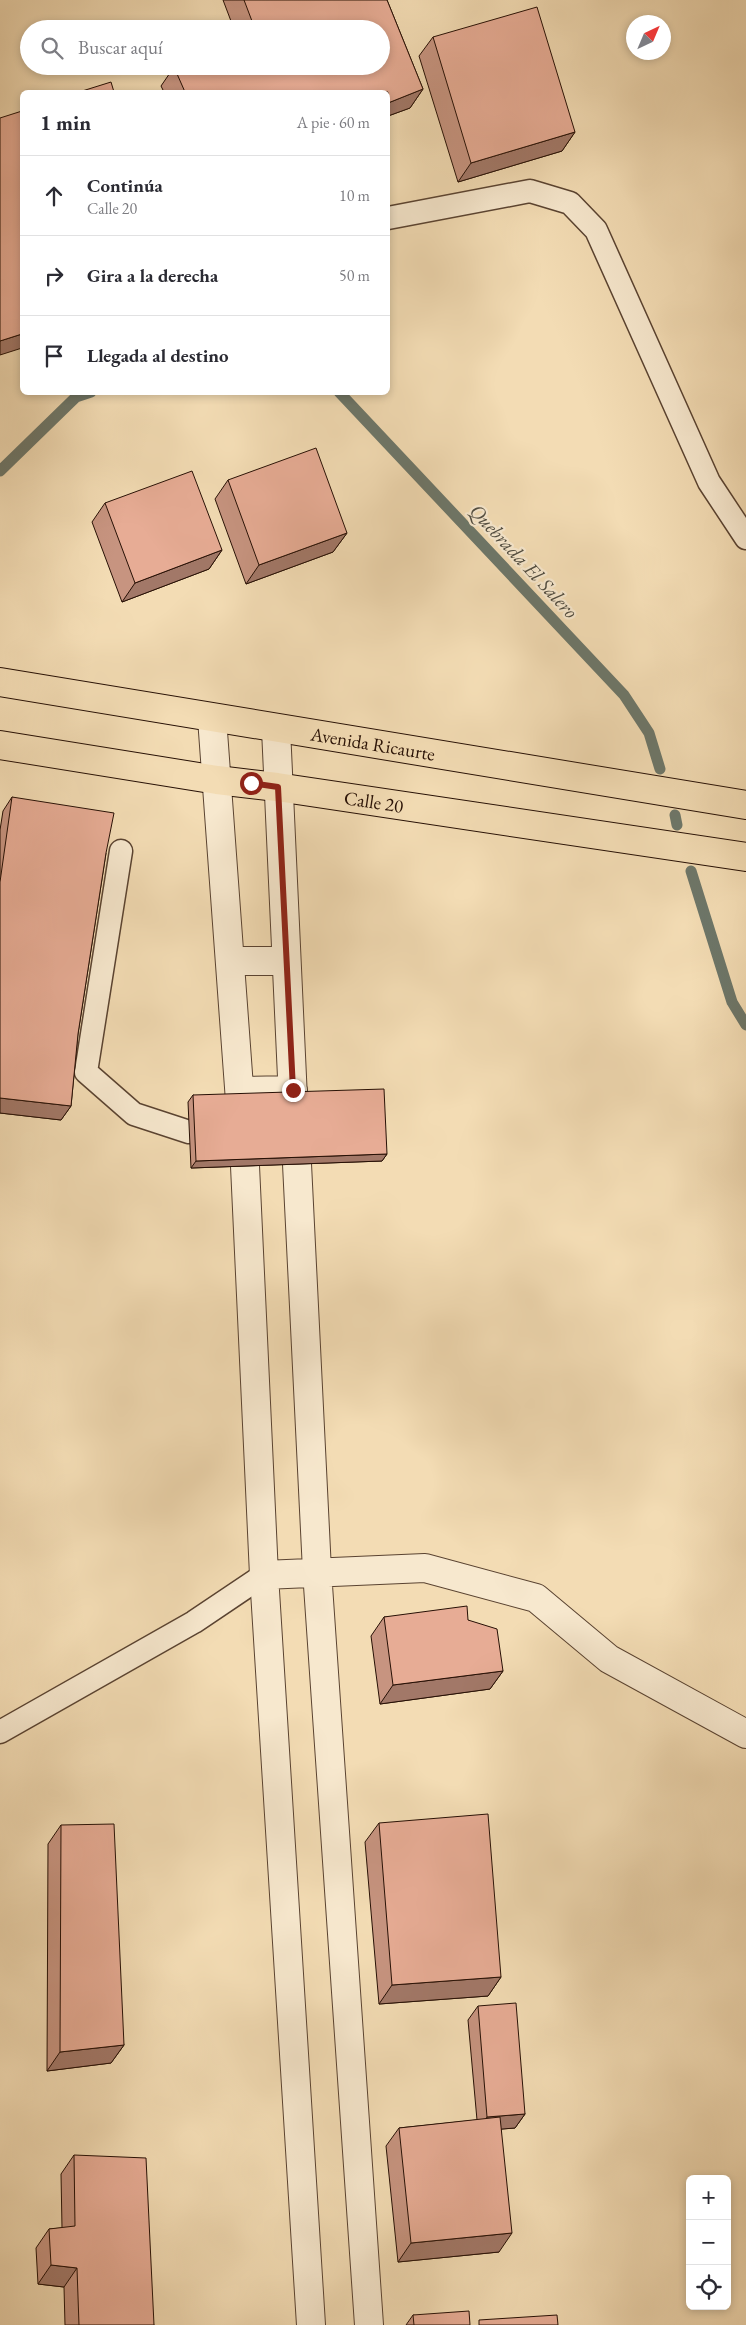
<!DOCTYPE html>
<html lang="es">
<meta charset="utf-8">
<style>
:root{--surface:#fff;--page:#f2f2f3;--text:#2b2b33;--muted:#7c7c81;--line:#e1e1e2}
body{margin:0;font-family:"EB Garamond",serif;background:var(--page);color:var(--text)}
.controls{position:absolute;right:15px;bottom:15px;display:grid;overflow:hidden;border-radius:8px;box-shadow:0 2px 8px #0003}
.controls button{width:45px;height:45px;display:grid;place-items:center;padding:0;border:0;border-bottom:1px solid var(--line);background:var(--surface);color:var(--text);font:25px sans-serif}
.compass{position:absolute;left:626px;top:15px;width:45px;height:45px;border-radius:50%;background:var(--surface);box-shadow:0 2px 8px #0003;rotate:44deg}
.stop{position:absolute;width:15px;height:15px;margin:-11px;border:4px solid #8f2418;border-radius:50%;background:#fff}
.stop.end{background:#8f2418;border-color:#fff;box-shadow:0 1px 5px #0008}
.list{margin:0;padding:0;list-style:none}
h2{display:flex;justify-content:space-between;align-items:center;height:65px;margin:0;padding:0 20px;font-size:21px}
h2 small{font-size:16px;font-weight:400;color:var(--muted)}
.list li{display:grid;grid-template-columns:32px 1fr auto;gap:15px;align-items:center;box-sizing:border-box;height:80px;padding:0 20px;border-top:1px solid var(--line)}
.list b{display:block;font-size:19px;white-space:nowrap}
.list p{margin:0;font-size:16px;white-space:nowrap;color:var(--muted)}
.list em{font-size:16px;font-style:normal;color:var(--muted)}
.icon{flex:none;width:28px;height:28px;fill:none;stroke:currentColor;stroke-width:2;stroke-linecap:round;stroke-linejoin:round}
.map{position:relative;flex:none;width:746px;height:2325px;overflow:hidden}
.search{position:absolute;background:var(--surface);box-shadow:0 2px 8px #0003;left:20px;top:20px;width:370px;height:55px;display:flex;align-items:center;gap:12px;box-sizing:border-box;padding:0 18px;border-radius:28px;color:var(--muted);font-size:19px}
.panel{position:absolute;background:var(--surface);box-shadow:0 2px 8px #0003;left:20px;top:90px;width:370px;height:305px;border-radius:8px}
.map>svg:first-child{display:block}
</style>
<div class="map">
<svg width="746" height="2325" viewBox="0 0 746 2325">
<rect width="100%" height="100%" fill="#f3dcb4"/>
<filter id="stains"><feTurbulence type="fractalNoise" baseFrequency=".004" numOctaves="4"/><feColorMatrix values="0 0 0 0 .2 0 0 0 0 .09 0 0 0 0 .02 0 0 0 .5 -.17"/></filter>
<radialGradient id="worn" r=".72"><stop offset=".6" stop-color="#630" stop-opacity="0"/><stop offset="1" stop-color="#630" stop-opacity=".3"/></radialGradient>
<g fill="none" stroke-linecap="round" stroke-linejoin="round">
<path stroke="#6d776a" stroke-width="11" d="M 339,392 L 624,695 L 649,733 L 660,769
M 0,471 L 76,397 L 91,392
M 675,815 L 677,825
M 691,871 L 732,1002 L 746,1025"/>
<defs>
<path id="service" d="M 388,218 L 530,191 L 570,203 L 596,230 L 709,482 L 746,538
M 121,851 L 86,1072 L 134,1114 L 189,1132
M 0,1732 L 194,1622 L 264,1575"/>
<path id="minor" d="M 212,718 L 240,1101
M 276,729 L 293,1099
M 231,961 L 286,961
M 240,1091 L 293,1090
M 297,1164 L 317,1571 L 369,2325
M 245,1166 L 264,1575 L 311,2325
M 264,1575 L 425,1568 L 536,1598 L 609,1659 L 746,1734"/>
<g id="primary">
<path id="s1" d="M 0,682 L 746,805"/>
<path id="s2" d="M 0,745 L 217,780 L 277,787 L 746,857"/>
</g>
</defs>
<use href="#service" stroke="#5a4331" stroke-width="25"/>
<use href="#minor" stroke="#5a4331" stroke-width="30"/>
<use href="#primary" stroke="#271005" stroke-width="30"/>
<use href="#service" stroke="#f7e8ce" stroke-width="22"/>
<use href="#minor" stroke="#f7e8ce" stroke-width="28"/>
<use href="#primary" stroke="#f3dcb4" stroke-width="28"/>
</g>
<path fill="#c79480" stroke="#271005" d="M 223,0 L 387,0 L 423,89 L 410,108 L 388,116 L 388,92 L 164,92 L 161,86 L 174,67 L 381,29 L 234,29 Z
M 433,37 L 575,132 L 562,151 L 458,182 L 419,56 Z
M 228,480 L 347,533 L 333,552 L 246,584 L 215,499 Z
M 105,503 L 222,550 L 209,569 L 122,602 L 92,522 Z
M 12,797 L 106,853 L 78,1034 L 71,1106 L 61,1120 L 0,1113 L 0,830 L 3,811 Z
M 193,1095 L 387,1154 L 382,1161 L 191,1168 L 188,1102 Z
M 384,1617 L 468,1620 L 503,1671 L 490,1689 L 380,1704 L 371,1636 Z
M 379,1823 L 501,1977 L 488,1996 L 379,2004 L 365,1842 Z
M 61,1825 L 124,2045 L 111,2063 L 47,2071 L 48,1844 Z
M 478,2006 L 525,2114 L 515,2128 L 501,2129 L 499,2252 L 398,2262 L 386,2146 L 399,2128 L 477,2120 L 468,2020 Z
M 74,2155 L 154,2325 L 65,2325 L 64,2287 L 38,2284 L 36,2248 L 49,2229 L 62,2228 L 61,2174 Z
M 413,2315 L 470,2325 L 406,2325 Z"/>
<path fill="#a27868" stroke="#271005" d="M 423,89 L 410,108 L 388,116 L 388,103 Z
M 575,132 L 562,151 L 458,182 L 471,163 Z
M 22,334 L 22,348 L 0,355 L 0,341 Z
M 347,533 L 333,552 L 246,584 L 259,565 Z
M 222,550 L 209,569 L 122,602 L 135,583 Z
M 0,1098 L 71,1106 L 61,1120 L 0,1113 Z
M 387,1154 L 382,1161 L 191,1168 L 196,1161 Z
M 503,1671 L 490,1689 L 380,1704 L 393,1685 Z
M 501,1977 L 488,1996 L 379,2004 L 392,1985 Z
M 124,2045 L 111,2063 L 47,2071 L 60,2052 Z
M 525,2114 L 515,2128 L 478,2131 L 487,2117 Z
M 512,2233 L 499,2252 L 398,2262 L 411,2243 Z
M 51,2265 L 77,2268 L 64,2287 L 38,2284 Z"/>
<path fill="#e7ac95" stroke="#271005" d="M 244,0 L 387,0 L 423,89 L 388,103 L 388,92 L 185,92 L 174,67 L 176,66 L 381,66 L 381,29 L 255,29 Z
M 537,7 L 575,132 L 471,163 L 433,37 Z
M 111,82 L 114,92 L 79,92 Z
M 22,111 L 22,334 L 0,341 L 0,118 Z
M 316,448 L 347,533 L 259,565 L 228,480 Z
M 192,471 L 222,550 L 135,583 L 105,503 Z
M 12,797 L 114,813 L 106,853 L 78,1034 L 71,1106 L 0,1098 L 0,882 Z
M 384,1089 L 387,1154 L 196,1161 L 193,1095 Z
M 467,1606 L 468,1620 L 497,1629 L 503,1671 L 393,1685 L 384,1617 Z
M 488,1814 L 501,1977 L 392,1985 L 379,1823 Z
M 114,1824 L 124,2045 L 60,2052 L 61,1825 Z
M 516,2003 L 525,2114 L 487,2117 L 478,2006 Z
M 500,2117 L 512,2233 L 411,2243 L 399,2128 Z
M 74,2155 L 146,2158 L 154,2325 L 79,2325 L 77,2268 L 51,2265 L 49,2229 L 75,2226 Z
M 469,2311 L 470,2325 L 414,2325 L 413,2315 Z
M 557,2315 L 558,2325 L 479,2325 L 479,2320 Z"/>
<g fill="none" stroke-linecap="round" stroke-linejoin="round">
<path stroke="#8f2418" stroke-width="6" d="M 251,783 L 278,787 L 293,1090"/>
</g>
<g text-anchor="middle" stroke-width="4.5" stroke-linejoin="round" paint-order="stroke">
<g font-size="19" fill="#271005" stroke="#f7e8ce">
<text dy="7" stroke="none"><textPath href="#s1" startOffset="378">Avenida Ricaurte</textPath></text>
<text dy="7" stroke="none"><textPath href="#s2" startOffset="378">Calle 20</textPath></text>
</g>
<g font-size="20" font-style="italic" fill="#504c40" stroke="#f7e8ce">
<text transform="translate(524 561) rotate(47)" y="7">Quebrada El Salero</text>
</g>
</g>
<rect width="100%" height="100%" filter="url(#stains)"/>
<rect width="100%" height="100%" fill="url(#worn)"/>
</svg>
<div class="controls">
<button>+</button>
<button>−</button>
<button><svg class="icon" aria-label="locate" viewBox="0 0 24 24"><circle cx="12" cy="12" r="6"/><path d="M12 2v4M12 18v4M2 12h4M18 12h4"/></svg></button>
</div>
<svg class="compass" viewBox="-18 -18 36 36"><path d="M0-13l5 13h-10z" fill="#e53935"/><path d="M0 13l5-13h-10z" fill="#7c7c81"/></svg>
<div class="stop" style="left:251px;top:783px"></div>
<div class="stop end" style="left:293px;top:1090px"></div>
<div class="search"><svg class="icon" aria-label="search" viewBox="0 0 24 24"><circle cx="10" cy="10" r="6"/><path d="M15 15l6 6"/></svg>Buscar aquí</div>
<section class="panel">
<h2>1 min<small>A pie · 60 m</small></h2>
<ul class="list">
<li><svg class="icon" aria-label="ahead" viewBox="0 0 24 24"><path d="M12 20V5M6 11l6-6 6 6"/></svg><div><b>Continúa</b><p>Calle 20</p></div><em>10 m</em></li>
<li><svg class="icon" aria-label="right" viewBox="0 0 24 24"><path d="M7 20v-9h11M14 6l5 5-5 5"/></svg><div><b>Gira a la derecha</b></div><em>50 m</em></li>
<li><svg class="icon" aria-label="arrive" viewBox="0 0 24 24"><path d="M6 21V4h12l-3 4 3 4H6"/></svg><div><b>Llegada al destino</b></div></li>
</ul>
</section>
</div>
